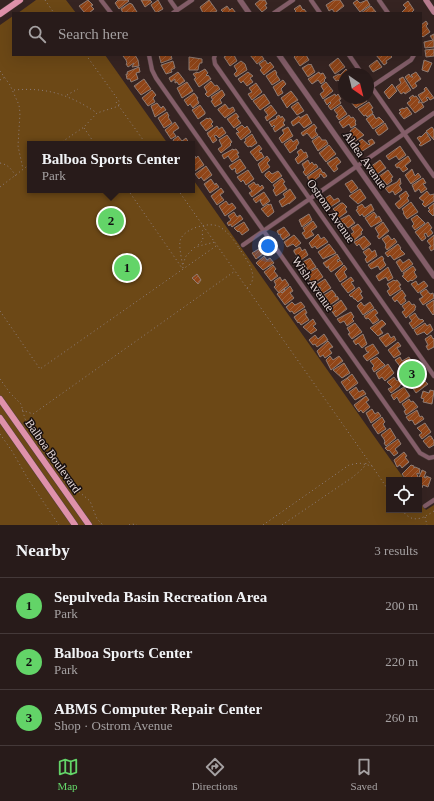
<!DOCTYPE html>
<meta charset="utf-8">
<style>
:root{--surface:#281b1a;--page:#302423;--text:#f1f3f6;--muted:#a5a1a2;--line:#443939;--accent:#63d468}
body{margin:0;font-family:"Times New Roman",serif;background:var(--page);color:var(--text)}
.controls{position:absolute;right:12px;bottom:12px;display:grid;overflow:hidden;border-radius:0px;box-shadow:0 4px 16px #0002}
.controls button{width:36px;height:36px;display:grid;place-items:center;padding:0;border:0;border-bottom:1px solid var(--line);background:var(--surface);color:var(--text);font:20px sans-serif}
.compass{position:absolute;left:338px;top:68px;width:36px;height:36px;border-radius:50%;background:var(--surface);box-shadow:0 4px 16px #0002;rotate:145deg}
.you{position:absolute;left:268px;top:246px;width:14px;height:14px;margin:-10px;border:3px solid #fff;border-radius:50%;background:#1a73e8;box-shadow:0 0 0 6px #1a73e833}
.badge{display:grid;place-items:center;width:26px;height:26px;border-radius:50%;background:var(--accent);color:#111;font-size:13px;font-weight:700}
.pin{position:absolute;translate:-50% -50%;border:2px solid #fff;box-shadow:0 1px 4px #0006}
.popup{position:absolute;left:27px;top:141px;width:168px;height:52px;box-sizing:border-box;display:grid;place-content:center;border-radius:0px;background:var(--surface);filter:drop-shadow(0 1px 3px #0005);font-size:13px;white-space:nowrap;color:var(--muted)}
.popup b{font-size:15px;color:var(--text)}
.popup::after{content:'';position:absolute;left:50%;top:100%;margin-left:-8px;border:8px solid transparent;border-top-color:var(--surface)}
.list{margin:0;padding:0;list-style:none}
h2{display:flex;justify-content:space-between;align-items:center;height:52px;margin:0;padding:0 16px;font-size:17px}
h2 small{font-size:13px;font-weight:400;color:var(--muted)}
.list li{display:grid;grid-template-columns:26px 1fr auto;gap:12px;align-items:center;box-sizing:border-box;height:56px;padding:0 16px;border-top:1px solid var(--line)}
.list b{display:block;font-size:15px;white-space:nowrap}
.list p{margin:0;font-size:13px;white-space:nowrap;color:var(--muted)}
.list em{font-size:13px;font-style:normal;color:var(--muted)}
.icon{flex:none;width:22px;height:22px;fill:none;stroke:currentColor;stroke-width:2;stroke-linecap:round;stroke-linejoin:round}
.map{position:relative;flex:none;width:434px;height:525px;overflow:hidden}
.search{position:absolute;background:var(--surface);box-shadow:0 4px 16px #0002;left:12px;right:12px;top:12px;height:44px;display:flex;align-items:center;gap:10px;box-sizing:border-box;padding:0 14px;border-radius:0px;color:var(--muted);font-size:15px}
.sheet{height:220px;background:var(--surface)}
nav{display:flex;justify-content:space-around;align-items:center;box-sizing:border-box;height:56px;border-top:1px solid var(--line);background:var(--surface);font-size:11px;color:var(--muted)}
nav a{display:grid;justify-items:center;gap:2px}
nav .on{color:var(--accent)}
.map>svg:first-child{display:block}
</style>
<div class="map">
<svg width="434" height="525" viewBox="0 0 434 525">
<defs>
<pattern id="building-hatch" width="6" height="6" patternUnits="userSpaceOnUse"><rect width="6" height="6" fill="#904518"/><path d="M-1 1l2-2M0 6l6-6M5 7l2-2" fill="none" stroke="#9f5f39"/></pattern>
</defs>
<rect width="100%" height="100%" fill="#362422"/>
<path fill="#6c4816" d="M 36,0 L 66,0 L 76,13 L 18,13 Z
M 13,16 L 13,55 L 105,55 L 168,144 L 30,144 L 30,190 L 192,190 L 192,178 L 405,480 L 389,480 L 389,510 L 419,510 L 419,501 L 426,510 L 434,505 L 434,525 L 0,525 L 0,25 Z"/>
<path fill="url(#building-hatch)" stroke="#907c73" d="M 88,0 L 93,5 L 91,6 L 94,9 L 89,13 L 83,13 L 84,12 L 79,6 Z
M 118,0 L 128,0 L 129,1 L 119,9 L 115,3 Z
M 141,0 L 150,0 L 152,2 L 145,7 Z
M 158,0 L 163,9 L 156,13 L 151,5 Z
M 209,0 L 217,11 L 215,12 L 203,13 L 200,7 Z
M 260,0 L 265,0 L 267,4 L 265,5 L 267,8 L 262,12 L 255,4 Z
M 334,0 L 340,0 L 344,6 L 335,13 L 332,9 L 329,11 L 326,5 Z
M 357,0 L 360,3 L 367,0 L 370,5 L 360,12 L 353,3 Z
M 408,1 L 414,10 L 411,13 L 401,13 L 406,8 L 403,5 Z
M 130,3 L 131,4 L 132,4 L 137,12 L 136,13 L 125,12 L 123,13 L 121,9 Z
M 300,5 L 303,10 L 304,9 L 307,13 L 294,13 L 296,11 L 294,9 Z
M 227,6 L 230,10 L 232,8 L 236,13 L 224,13 L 221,10 Z
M 371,6 L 376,12 L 361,13 L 369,7 Z
M 426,21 L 428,24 L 426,26 L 430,32 L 423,37 L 421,35 L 421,25 Z
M 434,34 L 434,47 L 425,48 L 424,42 L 433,40 L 430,36 Z
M 434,49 L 434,56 L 426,57 L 425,50 Z
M 125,55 L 135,55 L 138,60 L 139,66 L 132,67 L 134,63 L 128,67 L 126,64 L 127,63 L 126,60 L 123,56 Z
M 159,55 L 171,55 L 172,59 L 161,63 Z
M 227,55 L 234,55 L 237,61 L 230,66 L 224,57 Z
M 250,55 L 261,55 L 264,59 L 257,64 Z
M 296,55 L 306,55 L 309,60 L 300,66 L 294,57 Z
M 376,55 L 390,55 L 392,57 L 386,61 L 387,63 L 384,65 Z
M 189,57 L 202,59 L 202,63 L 200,63 L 199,65 L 198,70 L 189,70 Z
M 338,58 L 345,67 L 335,74 L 329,65 Z
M 265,60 L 268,64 L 270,62 L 274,67 L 264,75 L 260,70 L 262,68 L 259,64 Z
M 377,60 L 382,67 L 373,72 L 369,66 Z
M 424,60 L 432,63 L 428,72 L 422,70 Z
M 173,61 L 175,68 L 171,70 L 172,72 L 166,74 L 161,65 Z
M 241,61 L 245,64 L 247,70 L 236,77 L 234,74 L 237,71 L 234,66 Z
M 309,64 L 310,65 L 311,64 L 315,72 L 308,77 L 302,68 Z
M 139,67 L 140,72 L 136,73 L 138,79 L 131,82 L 130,79 L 127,79 L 126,74 L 128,74 L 127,72 Z
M 205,69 L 208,73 L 206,75 L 207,76 L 208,75 L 211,79 L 199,87 L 194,79 L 196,78 L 193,74 L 197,72 L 198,73 Z
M 346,69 L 349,73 L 344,74 L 343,85 L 338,80 L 336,81 L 333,77 L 339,74 L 340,75 Z
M 275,70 L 277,73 L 276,74 L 280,80 L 272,85 L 266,76 Z
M 178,72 L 185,81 L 179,85 L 177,82 L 175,83 L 175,79 L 171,82 L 169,78 Z
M 248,72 L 253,76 L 250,78 L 253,82 L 247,86 L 243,81 L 241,83 L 238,79 Z
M 319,72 L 320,74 L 323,73 L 326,78 L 324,80 L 325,81 L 321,84 L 318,80 L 312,84 L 308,79 Z
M 416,72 L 421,79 L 415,83 L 417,86 L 413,89 L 405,77 L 409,74 L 411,77 L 413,77 L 411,75 Z
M 403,77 L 411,90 L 405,94 L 404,92 L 401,94 L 396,87 L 401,83 L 399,79 Z
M 144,79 L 151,89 L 141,95 L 134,86 Z
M 283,80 L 286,84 L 281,89 L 283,93 L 278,96 L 273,87 Z
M 211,81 L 215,86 L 217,85 L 220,89 L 208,97 L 205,94 L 207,92 L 204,87 Z
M 187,82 L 193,91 L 182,98 L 177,88 Z
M 326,82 L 333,91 L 323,99 L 320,94 L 324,91 L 321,86 Z
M 256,83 L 262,92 L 252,100 L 248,94 L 252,92 L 249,88 Z
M 392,84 L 397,91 L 389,99 L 384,92 Z
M 426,87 L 434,98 L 430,100 L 428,97 L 426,98 L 428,100 L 423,103 L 418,95 L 425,91 L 424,89 Z
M 152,90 L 156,95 L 153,98 L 155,102 L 148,106 L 142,98 Z
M 222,90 L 225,95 L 220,100 L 222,103 L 215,107 L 211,101 L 213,100 L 211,97 Z
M 291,91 L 298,100 L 291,104 L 287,108 L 281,98 Z
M 194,93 L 198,98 L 197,99 L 199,103 L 193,108 L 190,104 L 188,106 L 184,100 Z
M 264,94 L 270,103 L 260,110 L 253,101 Z
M 335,94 L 336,96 L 338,94 L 341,99 L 339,100 L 341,103 L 331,110 L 328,106 L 331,103 L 330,102 L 327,105 L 324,100 Z
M 413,95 L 414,97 L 416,96 L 420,101 L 418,102 L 419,103 L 421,102 L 424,107 L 415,113 L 407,103 L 411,100 L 409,98 Z
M 352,98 L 365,98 L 367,101 L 356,108 L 351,102 L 353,100 Z
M 298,102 L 304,111 L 297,115 L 291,107 Z
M 369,102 L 373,108 L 371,109 L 373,113 L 367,117 L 366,115 L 364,116 L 358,109 Z
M 157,103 L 161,108 L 163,106 L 166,110 L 155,117 L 151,106 Z
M 225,104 L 229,109 L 233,107 L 235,111 L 225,118 L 218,110 L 218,109 Z
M 200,105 L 205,112 L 205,114 L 198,119 L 192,110 Z
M 271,105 L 277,113 L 267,121 L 265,117 L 268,115 L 264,110 Z
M 341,105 L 347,114 L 339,120 L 336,116 L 338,115 L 334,110 Z
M 407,107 L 412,114 L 404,119 L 399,113 L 401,112 L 399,110 L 403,108 L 404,109 Z
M 167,112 L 169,116 L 168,117 L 172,123 L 164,128 L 158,118 Z
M 236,113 L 239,117 L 237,118 L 241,123 L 234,128 L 227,119 Z
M 307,114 L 312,123 L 304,128 L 299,122 L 293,126 L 291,122 L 299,116 L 300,118 Z
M 373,114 L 376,119 L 379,117 L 384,122 L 373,129 L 366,119 Z
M 279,115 L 281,118 L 282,116 L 285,120 L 283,123 L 285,125 L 275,132 L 273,128 L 275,127 L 274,125 L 272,127 L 269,122 L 277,118 L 276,117 Z
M 349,115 L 351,118 L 353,117 L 356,121 L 355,122 L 356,125 L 351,128 L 349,124 L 343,128 L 339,122 Z
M 207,118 L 208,119 L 210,118 L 213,122 L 211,124 L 213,126 L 206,131 L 200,123 Z
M 175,122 L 179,128 L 173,132 L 176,136 L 171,139 L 165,130 Z
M 385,123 L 388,129 L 380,135 L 378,135 L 375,130 Z
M 314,124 L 317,128 L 315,129 L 316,130 L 315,131 L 318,135 L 312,139 L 307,133 L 303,136 L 301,133 Z
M 242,125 L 245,128 L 247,126 L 251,132 L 241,140 L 236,133 L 239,132 L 236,129 Z
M 217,126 L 219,129 L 222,127 L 226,133 L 219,138 L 216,135 L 214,136 L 217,140 L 213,143 L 210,138 L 211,138 L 209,137 L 207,133 Z
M 288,127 L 293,136 L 282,143 L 279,138 L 284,133 L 282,130 Z
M 355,127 L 364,135 L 354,142 L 351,138 L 353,137 L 350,131 Z
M 432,127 L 434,130 L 434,140 L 426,131 Z
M 426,132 L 431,140 L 421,146 L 419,145 L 421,143 L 417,138 L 420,136 L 421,137 Z
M 252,134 L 257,143 L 251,147 L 250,146 L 248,147 L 244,142 L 246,141 L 245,139 Z
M 227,135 L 232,142 L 230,144 L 231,145 L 221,153 L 218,149 L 222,146 L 219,140 Z
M 178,136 L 182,141 L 186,138 L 189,143 L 188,144 L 175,144 L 173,140 Z
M 319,136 L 322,140 L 326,140 L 328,144 L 318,151 L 312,141 Z
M 291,139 L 293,142 L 297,139 L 299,143 L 296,147 L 297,148 L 290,153 L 284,144 Z
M 362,139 L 369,145 L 370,144 L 368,141 L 372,139 L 375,143 L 361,152 L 355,144 Z
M 259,145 L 262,149 L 259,151 L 260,153 L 261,152 L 264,157 L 257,161 L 250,152 Z
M 329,145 L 336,154 L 326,162 L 319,153 Z
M 400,146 L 406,155 L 399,160 L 396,156 L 389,160 L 386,156 Z
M 233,149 L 234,150 L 236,149 L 239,153 L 237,154 L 239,157 L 232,162 L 228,156 L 224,159 L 222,155 Z
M 301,149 L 304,153 L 306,152 L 308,157 L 298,164 L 295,159 L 299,155 L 297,152 Z
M 195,156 L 196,158 L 198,156 L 204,165 L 195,171 L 192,167 L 192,161 L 193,160 L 192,159 Z
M 267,156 L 270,160 L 267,163 L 270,167 L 262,173 L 258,164 Z
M 408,156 L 411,161 L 405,166 L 408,169 L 403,172 L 399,167 L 397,168 L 395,165 Z
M 337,157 L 341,162 L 336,166 L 338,169 L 334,172 L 327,163 Z
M 240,159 L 246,168 L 237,174 L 235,171 L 236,170 L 235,168 L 232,170 L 229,166 Z
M 308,160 L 310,164 L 312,162 L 314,165 L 316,164 L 318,167 L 306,176 L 303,172 L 305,170 L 302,164 Z
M 380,160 L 386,168 L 376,175 L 370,167 Z
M 206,166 L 212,175 L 204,181 L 201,177 L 199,179 L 195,174 Z
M 320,168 L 323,173 L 324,172 L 327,176 L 324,178 L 321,174 L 319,175 L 320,176 L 311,183 L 307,177 Z
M 412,169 L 415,176 L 418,173 L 421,177 L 411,184 L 405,175 Z
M 248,170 L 254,179 L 246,185 L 243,180 L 241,182 L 237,177 Z
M 388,170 L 393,177 L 391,178 L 392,181 L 387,185 L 383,180 L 381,181 L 378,177 Z
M 269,171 L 272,174 L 278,171 L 282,176 L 272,183 L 265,176 L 265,174 Z
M 282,178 L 285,182 L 283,183 L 287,189 L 276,196 L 273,190 L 275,188 L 273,185 Z
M 400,178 L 401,184 L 399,185 L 402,190 L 395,195 L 393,191 L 389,193 L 385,188 L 397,182 Z
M 423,178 L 426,183 L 423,184 L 427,189 L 421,193 L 419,189 L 415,192 L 412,185 Z
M 211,179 L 215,185 L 216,183 L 219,187 L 210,193 L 204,184 Z
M 352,180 L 358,188 L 351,193 L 345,184 Z
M 254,182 L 256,185 L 258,184 L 260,187 L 262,185 L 264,188 L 252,197 L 249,193 L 252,191 L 248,186 Z
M 221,188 L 224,192 L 220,195 L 224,200 L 217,205 L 211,196 Z
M 290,189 L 296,198 L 289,204 L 289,203 L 282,207 L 279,201 L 285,197 L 283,194 Z
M 360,189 L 366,198 L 358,204 L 349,196 Z
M 406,191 L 409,196 L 407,198 L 409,201 L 399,209 L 395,204 L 401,199 L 399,196 Z
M 427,191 L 430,195 L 434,194 L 434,201 L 425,207 L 422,204 L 424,202 L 419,198 Z
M 264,192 L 270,201 L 263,206 L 260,201 L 261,200 L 261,199 L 256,203 L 253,199 Z
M 330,195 L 334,200 L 338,198 L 340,201 L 329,208 L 324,199 Z
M 226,201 L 229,205 L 232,203 L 236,208 L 225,216 L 219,206 Z
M 411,202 L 418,212 L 407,219 L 403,213 L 404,212 L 402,209 Z
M 341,203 L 343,203 L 347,207 L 345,209 L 347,212 L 336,220 L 333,215 L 337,213 L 333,209 Z
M 434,203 L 434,215 L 433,216 L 428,211 L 430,210 L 428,208 Z
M 268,204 L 269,205 L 271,204 L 274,212 L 268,217 L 261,209 Z
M 362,204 L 365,208 L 371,204 L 374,210 L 364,217 L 362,214 L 360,216 L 356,210 L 358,209 L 357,207 Z
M 234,212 L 237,217 L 240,215 L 243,219 L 232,227 L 230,224 L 229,226 L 227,223 L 231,220 L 228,216 Z
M 374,212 L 377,216 L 375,217 L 376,218 L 379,216 L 382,221 L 371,227 L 365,218 Z
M 309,214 L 312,220 L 302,227 L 299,220 Z
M 349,215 L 355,223 L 348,228 L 344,223 L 340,225 L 337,221 Z
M 417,215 L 425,223 L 415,230 L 412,226 L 414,224 L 411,219 Z
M 313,221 L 317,227 L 311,231 L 314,235 L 306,239 L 302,233 L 305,231 L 303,228 Z
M 244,222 L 249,230 L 242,235 L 239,231 L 238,232 L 234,228 Z
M 383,222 L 389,231 L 379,239 L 377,236 L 379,235 L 378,233 L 375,228 Z
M 428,222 L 432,228 L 430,229 L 433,233 L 428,237 L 426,233 L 424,234 L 426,238 L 422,241 L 415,232 Z
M 358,224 L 363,230 L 361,232 L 362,234 L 352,242 L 348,236 L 354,232 L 351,228 Z
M 284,227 L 290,235 L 283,240 L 280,236 L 281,235 L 281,234 L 279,235 L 277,231 Z
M 318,234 L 321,239 L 324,237 L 328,242 L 317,249 L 315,246 L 312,248 L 309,243 Z
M 294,235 L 301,243 L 296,247 L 293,244 L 287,247 L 284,242 Z
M 388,235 L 392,240 L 394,238 L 397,242 L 387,250 L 385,247 L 386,246 L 385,243 L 382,239 Z
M 434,235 L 434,249 L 431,251 L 429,247 L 431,246 L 427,241 Z
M 364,236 L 371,244 L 363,250 L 359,244 L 357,246 L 354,242 Z
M 329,244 L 336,253 L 323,259 L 318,252 Z
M 398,244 L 401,248 L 400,249 L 405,254 L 394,260 L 390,255 L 388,257 L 385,253 Z
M 262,247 L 266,252 L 256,259 L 252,253 Z
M 300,247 L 302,251 L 305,249 L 308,255 L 298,262 L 295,258 L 297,256 L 294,252 L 294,250 Z
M 369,248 L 372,252 L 375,250 L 377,256 L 367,263 L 365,259 L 367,257 L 363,252 Z
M 337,254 L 340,259 L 337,260 L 338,262 L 340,260 L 343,264 L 331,272 L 328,268 L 329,266 L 327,268 L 323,263 Z
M 264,256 L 267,260 L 270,258 L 274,263 L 263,270 L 256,263 Z
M 382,256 L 384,259 L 383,260 L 386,265 L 385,266 L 380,270 L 378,266 L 371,269 L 368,265 Z
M 310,258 L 316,267 L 309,271 L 306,267 L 303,270 L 299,264 Z
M 400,259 L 403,263 L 409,259 L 413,264 L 402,272 L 396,262 Z
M 273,265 L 276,269 L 274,271 L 278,276 L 271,281 L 264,272 Z
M 344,265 L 347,269 L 344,272 L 347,277 L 340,282 L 335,274 Z
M 413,266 L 416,270 L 414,272 L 417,277 L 412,281 L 411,280 L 408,282 L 402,276 L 404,275 L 403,273 Z
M 388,267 L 393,278 L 388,281 L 386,277 L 379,281 L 376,276 Z
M 317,268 L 323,277 L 313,284 L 309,279 L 311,277 L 308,273 Z
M 197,274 L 201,280 L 198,284 L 192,278 Z
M 280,277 L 282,281 L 285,279 L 289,285 L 279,293 L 274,287 L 276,285 L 274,281 Z
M 351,277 L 354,281 L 351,282 L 355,288 L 348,293 L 341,284 Z
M 325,279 L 331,288 L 320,295 L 318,291 L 321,289 L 320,287 L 317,290 L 314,286 Z
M 394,280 L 395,281 L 397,280 L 401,285 L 399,286 L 401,289 L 390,296 L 387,291 L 390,289 L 387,284 Z
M 416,281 L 418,285 L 424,281 L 428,286 L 418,293 L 411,284 Z
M 290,286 L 293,291 L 290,293 L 294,298 L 285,305 L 277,294 L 286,287 L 284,289 L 285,290 L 282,293 L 281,292 L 282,293 Z
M 359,287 L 362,292 L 360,293 L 363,298 L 358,302 L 355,299 L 354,299 L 352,296 L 351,297 L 349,295 Z
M 426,289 L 430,294 L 433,293 L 434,298 L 423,305 L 419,299 L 423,297 L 420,293 Z
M 332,290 L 336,295 L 335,296 L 335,297 L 337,296 L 339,299 L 328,306 L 326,302 L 328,300 L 324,295 Z
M 402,290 L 406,296 L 404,297 L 406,301 L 401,305 L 397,300 L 395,302 L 392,298 Z
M 341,300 L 347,309 L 336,317 L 333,313 L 336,310 L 333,313 L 330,308 Z
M 434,300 L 434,314 L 433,315 L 426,305 Z
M 409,301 L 412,305 L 414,304 L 416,307 L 415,308 L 415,310 L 406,318 L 402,312 L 405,310 L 402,306 Z
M 292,302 L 295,305 L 301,302 L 305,307 L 294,314 L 292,311 L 290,312 L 286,307 Z
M 361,302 L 364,306 L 370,302 L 374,308 L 363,315 L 357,306 Z
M 305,309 L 307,313 L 305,314 L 309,320 L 301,325 L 299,322 L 298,323 L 294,317 Z
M 375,309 L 378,313 L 375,315 L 379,320 L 373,324 L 370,320 L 368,318 L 366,319 L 364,316 Z
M 351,312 L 354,317 L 352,319 L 354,321 L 347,326 L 344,321 L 340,323 L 337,319 Z
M 415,313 L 418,318 L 421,320 L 422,319 L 424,321 L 413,329 L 409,323 L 412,321 L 409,317 Z
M 313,319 L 316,324 L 313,326 L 317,330 L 311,334 L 303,327 Z
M 382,320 L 386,324 L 380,329 L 383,333 L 378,336 L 370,328 Z
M 355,323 L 362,332 L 352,339 L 348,334 L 350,333 L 347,328 Z
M 425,323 L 427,326 L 430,324 L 433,330 L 427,335 L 424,332 L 417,335 L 414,330 Z
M 388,333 L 391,338 L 394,336 L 396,340 L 386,347 L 379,338 Z
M 324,334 L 328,340 L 317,347 L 315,344 L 313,345 L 309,340 L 315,335 L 318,339 Z
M 363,334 L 367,344 L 362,348 L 358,343 L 356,345 L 353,341 Z
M 431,335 L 433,339 L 434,338 L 434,347 L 428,350 L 426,346 L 428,345 L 425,339 Z
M 328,341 L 333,347 L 329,349 L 332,353 L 325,358 L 323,355 L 320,357 L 317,351 Z
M 398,342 L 401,346 L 397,348 L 401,354 L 394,358 L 388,350 Z
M 373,344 L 379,353 L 367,361 L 363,356 L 369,352 L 367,352 L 365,348 Z
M 330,356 L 333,360 L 339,356 L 343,361 L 331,370 L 326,360 Z
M 377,357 L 385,365 L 374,372 L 372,368 L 374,366 L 370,361 Z
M 400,357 L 402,361 L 409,357 L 412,362 L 402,369 L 395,360 Z
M 344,363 L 350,373 L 342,378 L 333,370 Z
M 388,364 L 394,373 L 385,381 L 382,377 L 379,379 L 376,373 Z
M 413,364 L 416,368 L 414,370 L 417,375 L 411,379 L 409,375 L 408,376 L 406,373 L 405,374 L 403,371 Z
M 352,374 L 358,383 L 347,391 L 341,382 L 347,378 L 350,381 L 347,378 Z
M 394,377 L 397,381 L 399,380 L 402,383 L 400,385 L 400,386 L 391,393 L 388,389 L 392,387 L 387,382 Z
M 419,377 L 423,382 L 425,381 L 428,384 L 416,393 L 409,383 Z
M 356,387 L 359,392 L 363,390 L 366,394 L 355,400 L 349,392 Z
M 404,387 L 410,396 L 400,403 L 397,397 L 394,400 L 391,395 Z
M 430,390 L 434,391 L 432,404 L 423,402 L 424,399 L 421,398 L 423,391 L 429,393 Z
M 366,396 L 369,400 L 366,402 L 370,407 L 363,413 L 361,410 L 359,412 L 354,405 Z
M 409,399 L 411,402 L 413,401 L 418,407 L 406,415 L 404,411 L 406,410 L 402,404 Z
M 372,409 L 375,414 L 378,412 L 381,416 L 371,423 L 366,413 Z
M 417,410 L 420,417 L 422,416 L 424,419 L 415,425 L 412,420 L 409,421 L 406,417 Z
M 382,417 L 385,422 L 383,424 L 386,429 L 378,434 L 372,425 Z
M 425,423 L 431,432 L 422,439 L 419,435 L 422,433 L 417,428 Z
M 390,428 L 396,438 L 386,446 L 384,443 L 385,442 L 384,439 L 381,435 Z
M 429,436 L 431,436 L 434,441 L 434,445 L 429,448 L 423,441 Z
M 398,439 L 401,444 L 395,449 L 398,453 L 394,456 L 389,450 L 388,451 L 385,448 Z
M 404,452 L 407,456 L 405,457 L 409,462 L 402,468 L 400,465 L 397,467 L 394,460 Z
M 411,465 L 414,466 L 414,468 L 415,467 L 420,469 L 419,474 L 417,473 L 417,475 L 418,476 L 417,480 L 405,478 L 402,474 Z
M 422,470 L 426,472 L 424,477 L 426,478 L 426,476 L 431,478 L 428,487 L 423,485 L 422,488 L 419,487 L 418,480 Z"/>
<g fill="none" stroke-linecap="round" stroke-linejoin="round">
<defs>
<path id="minor" d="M 101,0 L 111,13
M 170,0 L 177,10
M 311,0 L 320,13
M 379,0 L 388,13
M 173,13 L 192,0
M 274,13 L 293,0
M 149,55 L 152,70 L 156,78 L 420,453 L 429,458 L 434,457
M 215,55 L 214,58 L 215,64 L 434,376
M 349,55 L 362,74
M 368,82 L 434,176
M 371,87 L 411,60 L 414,55
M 243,245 L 434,113
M 425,506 L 434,500"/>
<path id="tertiary" d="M 240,0 L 249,13
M 279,55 L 434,276"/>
<path id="secondary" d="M 426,0 L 434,12"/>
<path id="primary" d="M 0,14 L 20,0
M 0,399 L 89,525
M 0,418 L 75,525"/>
</defs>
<use href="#minor" stroke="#52413f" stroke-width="5"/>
<use href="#tertiary" stroke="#52413f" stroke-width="6"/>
<use href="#secondary" stroke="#52413f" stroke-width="6"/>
<use href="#primary" stroke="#52413f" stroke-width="7"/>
<path stroke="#8e7e7d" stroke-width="1" stroke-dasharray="1 3" stroke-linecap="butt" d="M 45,0 L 54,13
M 86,55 L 119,101 L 119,105
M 0,71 L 10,85 L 19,105 L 20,113 L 18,146 L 23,169
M 0,80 L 5,77
M 14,90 C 47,87 70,95 97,113
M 67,95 L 78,89
M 116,102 L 146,144
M 84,128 L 95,144
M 59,144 L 84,127 L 97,113 L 119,106
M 0,163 C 9,165 11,169 16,176
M 0,187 L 30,164
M 128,190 L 182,268
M 178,190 L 372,466
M 198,245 L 203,240 L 202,231 L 205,228
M 239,248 C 246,259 261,277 247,288
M 183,264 L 186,256 L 195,247 L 215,242
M 183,268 C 182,260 179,249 180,241 C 183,228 211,221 220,227 C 228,232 234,240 239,248
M 0,311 L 40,369 L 216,246
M 0,379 L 10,393 L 21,404 L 25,419 L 54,460 L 65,470 L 71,485 L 90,501 L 97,519 L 103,525
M 22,410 L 33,414 L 235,271
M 0,434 L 12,451 L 28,479 L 59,525
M 402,510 C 412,524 422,519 434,511
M 425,517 L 427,525
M 129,525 L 132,524 L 137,525
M 263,525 L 349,465 L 359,463 L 372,466 L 389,491
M 282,525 L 353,477 C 357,473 364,469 366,463"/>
<use href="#minor" stroke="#845e69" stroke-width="4"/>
<use href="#tertiary" stroke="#845e69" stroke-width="5"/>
<use href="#secondary" stroke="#b77b8e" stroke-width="5.5"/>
<use href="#primary" stroke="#df91aa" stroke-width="6"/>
</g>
<g text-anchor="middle" stroke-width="3" stroke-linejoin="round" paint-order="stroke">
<g font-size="12" fill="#e5d8d7" stroke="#180f0f">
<text transform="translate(365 160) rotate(55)" y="4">Aldea Avenue</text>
<text transform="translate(331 211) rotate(55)" y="4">Ostrom Avenue</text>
<text transform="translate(313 284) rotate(55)" y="4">Wish Avenue</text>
<text transform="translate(53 456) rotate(55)" y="4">Balboa Boulevard</text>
</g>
</g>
</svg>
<div class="controls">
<button><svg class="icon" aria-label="locate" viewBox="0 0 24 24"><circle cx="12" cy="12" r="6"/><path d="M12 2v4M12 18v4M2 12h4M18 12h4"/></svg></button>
</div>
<svg class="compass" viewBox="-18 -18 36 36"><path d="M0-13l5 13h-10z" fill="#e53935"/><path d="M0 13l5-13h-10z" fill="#a5a1a2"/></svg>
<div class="you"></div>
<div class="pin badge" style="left:127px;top:268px">1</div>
<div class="pin badge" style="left:111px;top:221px">2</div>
<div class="popup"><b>Balboa Sports Center</b>Park</div>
<div class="pin badge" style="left:412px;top:374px">3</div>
<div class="search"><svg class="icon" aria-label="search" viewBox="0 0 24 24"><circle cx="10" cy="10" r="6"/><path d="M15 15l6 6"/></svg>Search here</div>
</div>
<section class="sheet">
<h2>Nearby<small>3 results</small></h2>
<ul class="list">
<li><span class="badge">1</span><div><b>Sepulveda Basin Recreation Area</b><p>Park</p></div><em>200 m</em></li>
<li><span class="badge">2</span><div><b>Balboa Sports Center</b><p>Park</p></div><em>220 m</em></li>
<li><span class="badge">3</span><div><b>ABMS Computer Repair Center</b><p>Shop · Ostrom Avenue</p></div><em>260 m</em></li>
</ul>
</section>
<nav>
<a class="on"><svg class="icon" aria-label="map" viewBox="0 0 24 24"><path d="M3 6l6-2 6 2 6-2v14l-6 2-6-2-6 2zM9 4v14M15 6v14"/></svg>Map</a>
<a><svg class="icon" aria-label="directions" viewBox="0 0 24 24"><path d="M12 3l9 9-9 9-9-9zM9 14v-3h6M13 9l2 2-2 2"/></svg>Directions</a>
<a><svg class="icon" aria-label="saved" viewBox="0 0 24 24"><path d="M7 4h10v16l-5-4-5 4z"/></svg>Saved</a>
</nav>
